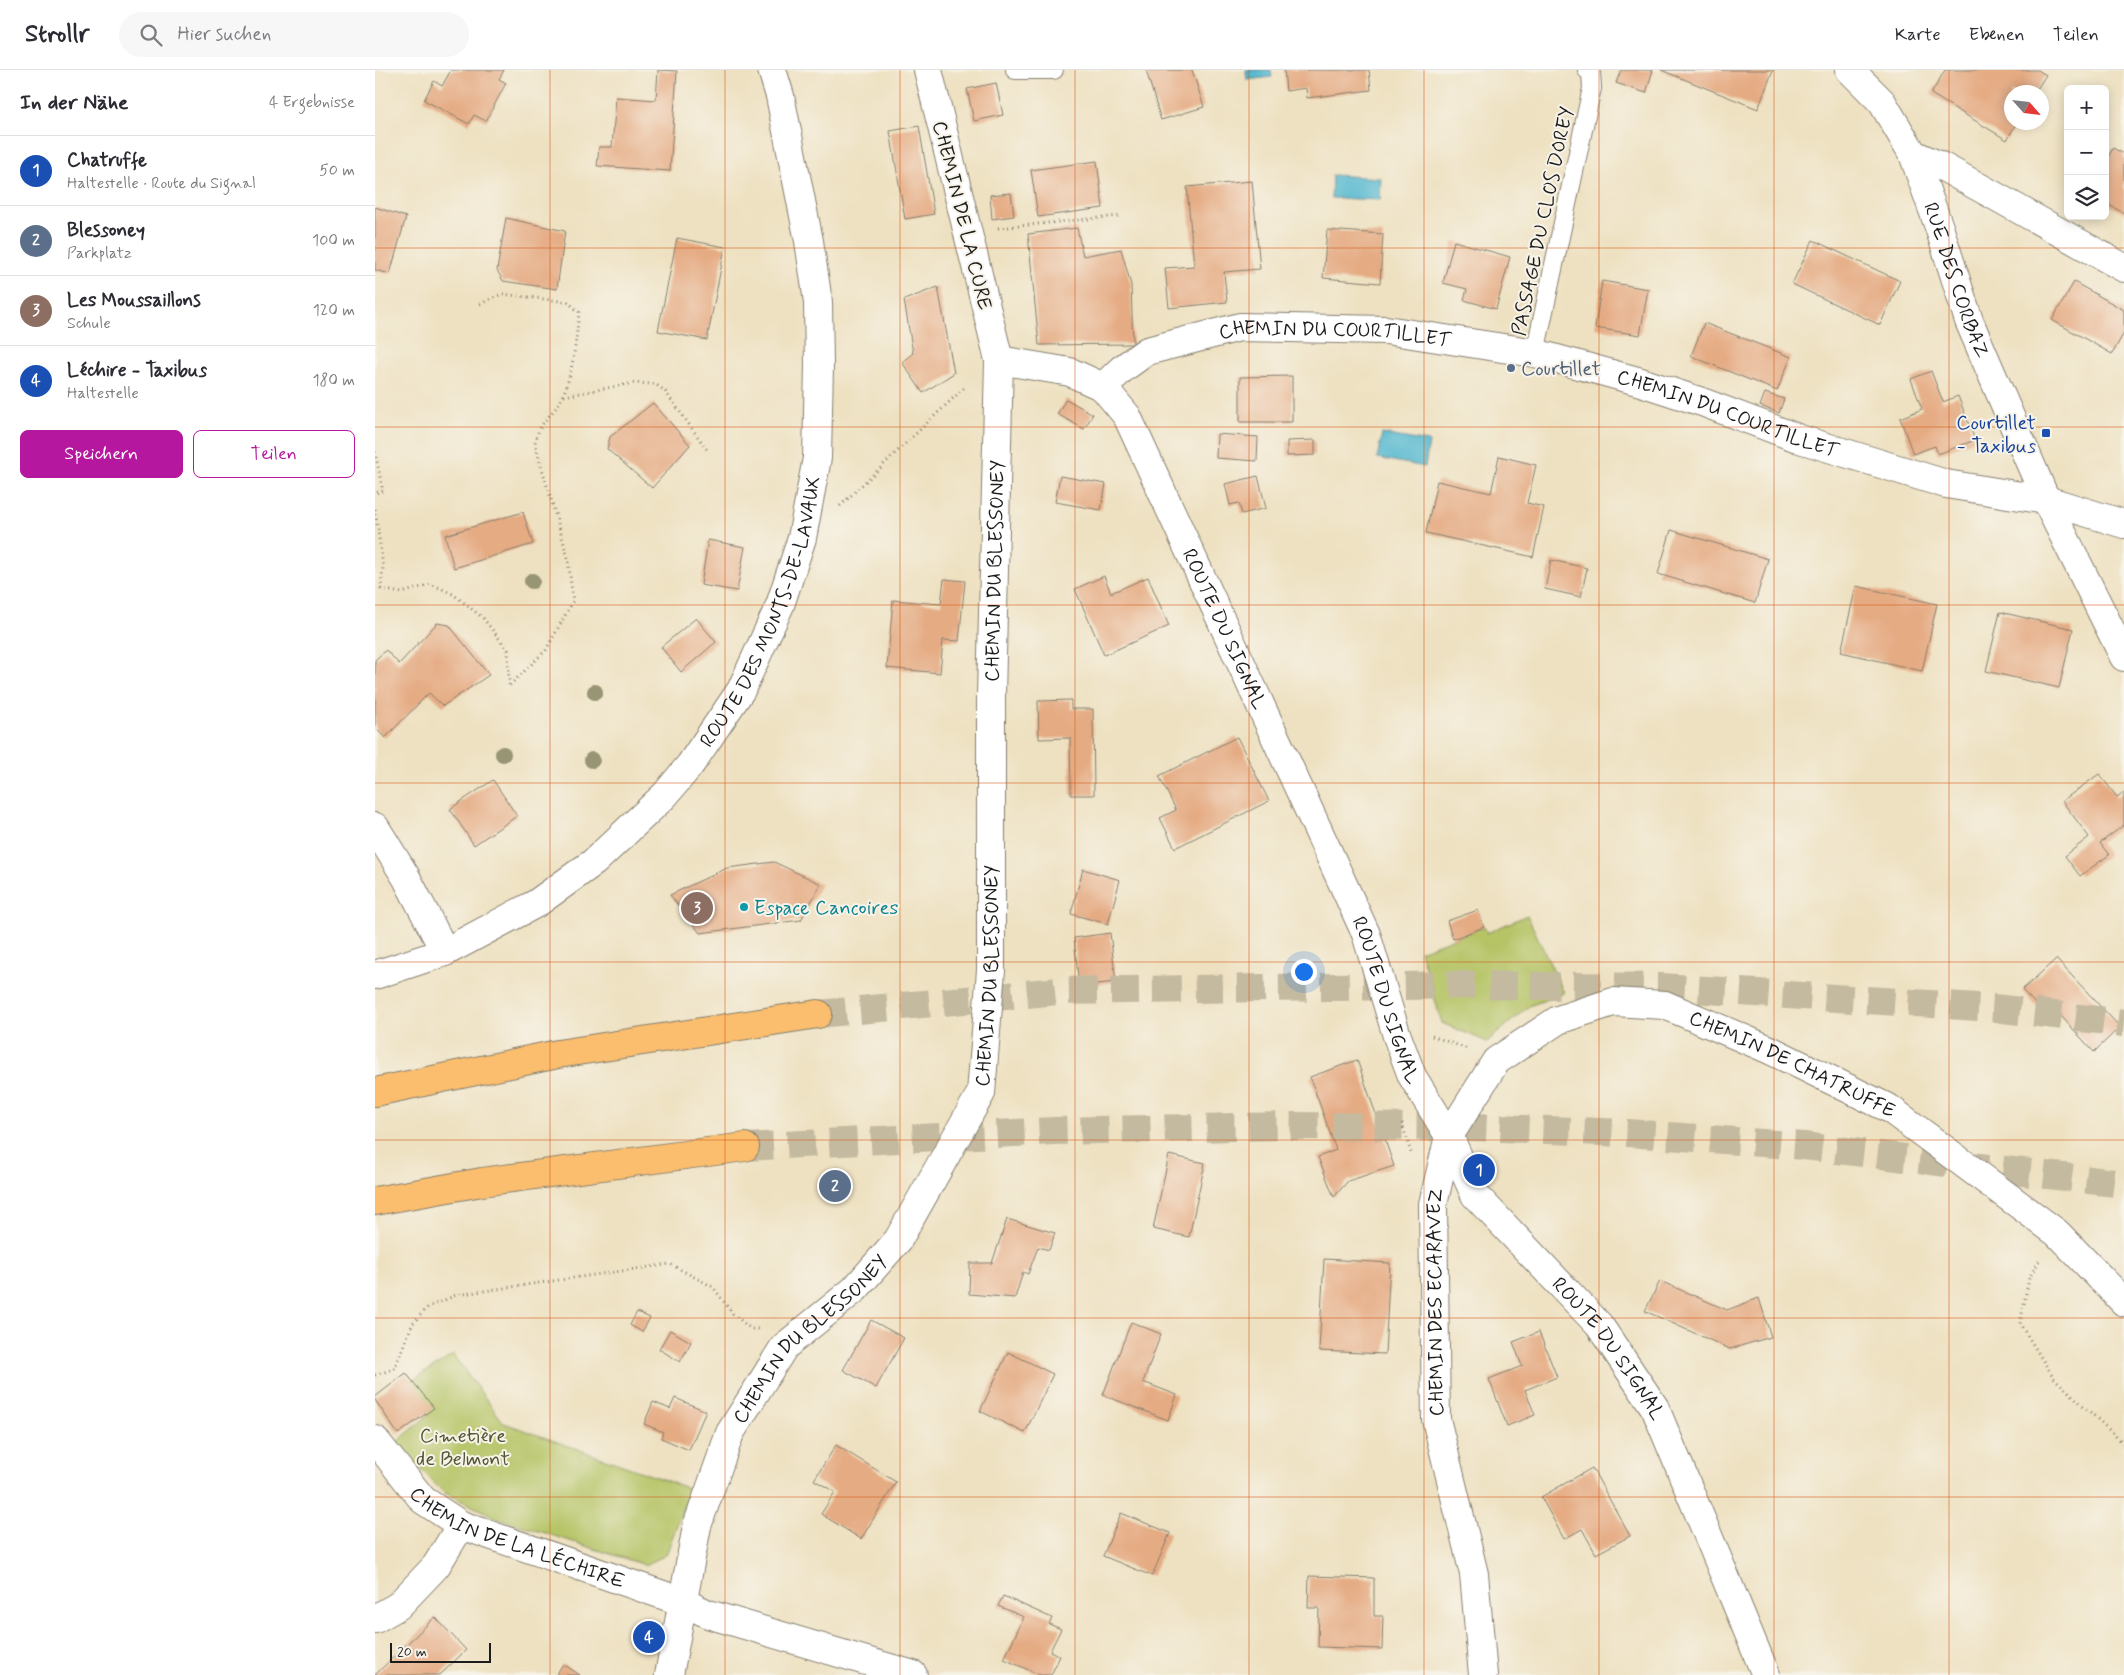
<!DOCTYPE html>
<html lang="de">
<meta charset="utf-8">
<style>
:root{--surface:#fff;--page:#f7f7f7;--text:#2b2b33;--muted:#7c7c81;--line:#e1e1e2;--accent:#b5179e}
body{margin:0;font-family:Mynerve,sans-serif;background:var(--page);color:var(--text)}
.controls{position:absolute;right:15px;top:15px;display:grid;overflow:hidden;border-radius:8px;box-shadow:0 2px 12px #0003}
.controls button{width:45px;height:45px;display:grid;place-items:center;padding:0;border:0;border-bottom:1px solid var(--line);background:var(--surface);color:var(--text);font:25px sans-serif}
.compass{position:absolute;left:1629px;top:15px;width:45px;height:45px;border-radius:50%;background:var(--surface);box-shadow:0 2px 12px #0003;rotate:117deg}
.scale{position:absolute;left:15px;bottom:12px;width:101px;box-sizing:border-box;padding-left:5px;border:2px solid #1c1c1c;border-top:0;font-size:14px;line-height:18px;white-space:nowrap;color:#1c1c1c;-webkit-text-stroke:4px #f7f3e8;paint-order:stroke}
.you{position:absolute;left:928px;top:901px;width:18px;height:18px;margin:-12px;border:4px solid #fff;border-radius:50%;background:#1a73e8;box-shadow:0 0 0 8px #1a73e833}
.badge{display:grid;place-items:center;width:32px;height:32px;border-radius:50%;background:var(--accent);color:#fff;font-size:16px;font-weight:700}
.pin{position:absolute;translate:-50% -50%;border:2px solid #fff;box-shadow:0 1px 5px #0006}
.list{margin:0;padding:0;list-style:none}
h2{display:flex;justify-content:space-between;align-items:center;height:65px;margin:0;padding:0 20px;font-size:21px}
h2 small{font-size:16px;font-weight:400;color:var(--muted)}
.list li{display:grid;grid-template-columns:32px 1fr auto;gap:15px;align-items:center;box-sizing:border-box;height:70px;padding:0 20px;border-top:1px solid var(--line)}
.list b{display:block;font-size:19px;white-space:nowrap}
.list p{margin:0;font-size:16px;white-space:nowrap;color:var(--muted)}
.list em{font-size:16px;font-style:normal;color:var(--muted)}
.actions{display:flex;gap:10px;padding:15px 20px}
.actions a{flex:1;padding:11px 0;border:1px solid var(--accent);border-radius:8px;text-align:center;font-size:18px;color:var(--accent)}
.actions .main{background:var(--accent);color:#fff}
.icon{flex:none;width:28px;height:28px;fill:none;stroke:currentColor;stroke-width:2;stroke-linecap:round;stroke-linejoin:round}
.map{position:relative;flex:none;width:1749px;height:1605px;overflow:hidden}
header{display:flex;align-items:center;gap:30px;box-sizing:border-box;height:70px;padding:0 25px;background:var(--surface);border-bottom:1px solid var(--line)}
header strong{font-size:24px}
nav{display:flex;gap:28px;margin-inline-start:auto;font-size:18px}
.search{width:350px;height:45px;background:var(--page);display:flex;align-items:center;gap:12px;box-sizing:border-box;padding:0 18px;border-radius:28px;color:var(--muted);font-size:19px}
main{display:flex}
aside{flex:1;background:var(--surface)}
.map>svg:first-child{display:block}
</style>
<header>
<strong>Strollr</strong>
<div class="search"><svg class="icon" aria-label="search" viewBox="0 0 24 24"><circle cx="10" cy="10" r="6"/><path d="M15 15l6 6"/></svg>Hier suchen</div>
<nav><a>Karte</a><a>Ebenen</a><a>Teilen</a></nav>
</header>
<main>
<aside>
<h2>In der Nähe<small>4 Ergebnisse</small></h2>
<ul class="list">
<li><span class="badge" style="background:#1a4fb4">1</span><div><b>Chatruffe</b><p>Haltestelle · Route du Signal</p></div><em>50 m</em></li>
<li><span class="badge" style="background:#5c6f8a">2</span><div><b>Blessoney</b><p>Parkplatz</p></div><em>100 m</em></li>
<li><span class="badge" style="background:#8d6e63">3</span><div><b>Les Moussaillons</b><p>Schule</p></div><em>120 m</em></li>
<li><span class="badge" style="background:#1a4fb4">4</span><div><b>Léchire - Taxibus</b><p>Haltestelle</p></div><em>180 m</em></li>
</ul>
<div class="actions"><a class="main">Speichern</a><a>Teilen</a></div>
</aside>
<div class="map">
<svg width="1749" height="1605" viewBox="0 0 1749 1605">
<rect width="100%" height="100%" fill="#f7f3e8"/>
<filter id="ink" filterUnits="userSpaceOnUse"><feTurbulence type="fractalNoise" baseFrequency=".02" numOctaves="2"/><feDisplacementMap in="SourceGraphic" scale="10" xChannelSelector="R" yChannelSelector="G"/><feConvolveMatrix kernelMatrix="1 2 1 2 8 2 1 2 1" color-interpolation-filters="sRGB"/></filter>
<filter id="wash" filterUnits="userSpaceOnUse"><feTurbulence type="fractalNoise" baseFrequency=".0096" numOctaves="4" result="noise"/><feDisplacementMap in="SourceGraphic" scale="20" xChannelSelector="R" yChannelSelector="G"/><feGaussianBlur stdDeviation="1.12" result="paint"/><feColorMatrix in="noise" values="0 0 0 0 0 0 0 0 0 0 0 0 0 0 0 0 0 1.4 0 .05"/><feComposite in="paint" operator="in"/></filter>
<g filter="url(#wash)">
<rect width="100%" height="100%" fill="#eee1c1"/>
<path fill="#b6c466" stroke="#697041" d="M 1152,845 L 1189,923 L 1154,936 L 1112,972 L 1067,953 L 1045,881 L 1109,857 L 1112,863 Z
M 78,1285 L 129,1353 L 315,1419 L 291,1485 L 270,1495 L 120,1447 L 68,1422 L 20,1374 L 53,1345 L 33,1313 Z"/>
<path fill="#51b7cf" stroke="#366a76" d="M 871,0 L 896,0 L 897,7 L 872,10 Z
M 957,105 L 1006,108 L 1005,130 L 956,128 Z
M 1007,364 L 1054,372 L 1050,397 L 1002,388 Z"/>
<g id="blocks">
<path fill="#e5ab83" d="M 76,0 L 129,0 L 124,9 L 131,13 L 111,51 L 99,45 L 94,54 L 49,30 L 59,11 L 67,16 Z
M 283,0 L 302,1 L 295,101 L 222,96 L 224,77 L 237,77 L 241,27 L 281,30 Z
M 771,0 L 817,0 L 829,37 L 786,50 Z
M 909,0 L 994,0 L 996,20 L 932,28 L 931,18 L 911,21 Z
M 1246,0 L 1278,0 L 1271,23 L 1241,13 Z
M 1286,0 L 1398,0 L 1383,39 Z
M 1570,0 L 1663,0 L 1671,5 L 1660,22 L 1636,22 L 1636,52 L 1642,52 L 1632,70 L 1556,24 Z
M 621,13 L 628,45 L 599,51 L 592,19 Z
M 544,56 L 559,144 L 530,149 L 515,61 Z
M 1738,78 L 1749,84 L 1749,143 L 1730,133 L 1730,93 Z
M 722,91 L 728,138 L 663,147 L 656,100 Z
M 877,111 L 885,199 L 849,202 L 852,232 L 794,238 L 790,198 L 819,196 L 812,117 Z
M 636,123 L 639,146 L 617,149 L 615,125 Z
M 0,137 L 31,147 L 15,204 L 0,200 Z
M 131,148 L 190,161 L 182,219 L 128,211 L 122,200 Z
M 702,158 L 708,186 L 746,179 L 756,215 L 758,274 L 664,275 L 653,164 Z
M 952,160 L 1008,164 L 1005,213 L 948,208 Z
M 302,168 L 350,177 L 332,270 L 283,261 Z
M 1438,170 L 1525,211 L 1505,255 L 1417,214 Z
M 1079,171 L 1135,187 L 1121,239 L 1089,230 L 1092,219 L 1068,213 Z
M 1227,211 L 1273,219 L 1265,265 L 1220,258 Z
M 1699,212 L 1749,240 L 1749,263 L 1737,284 L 1677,250 Z
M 563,217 L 579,303 L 548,323 L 527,292 L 538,283 L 529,230 Z
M 1329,253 L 1416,287 L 1402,321 L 1316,286 Z
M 1556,301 L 1568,332 L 1583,326 L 1600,370 L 1563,384 L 1560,376 L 1538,384 L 1525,348 L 1547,339 L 1536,309 Z
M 917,306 L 917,352 L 865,352 L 865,307 Z
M 1390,323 L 1409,329 L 1404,343 L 1385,336 Z
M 691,329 L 718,344 L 709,359 L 682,344 Z
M 278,333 L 315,375 L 277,418 L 232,379 L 235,367 Z
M 842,364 L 883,367 L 882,391 L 841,388 Z
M 940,370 L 940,385 L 912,386 L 912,371 Z
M 1124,386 L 1161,395 L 1152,433 L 1169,437 L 1158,487 L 1051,463 L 1062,411 L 1116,423 Z
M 685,406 L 731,414 L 726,440 L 680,432 Z
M 883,406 L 891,438 L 867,444 L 864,433 L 855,435 L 850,414 Z
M 148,442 L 158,474 L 79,498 L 70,465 Z
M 1296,460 L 1393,489 L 1380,533 L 1283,504 Z
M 333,470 L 370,477 L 362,521 L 326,515 Z
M 1176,490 L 1212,498 L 1206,527 L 1170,519 Z
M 729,506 L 736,523 L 773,507 L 794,556 L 729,585 L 700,519 Z
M 569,509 L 590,511 L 584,571 L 568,570 L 565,603 L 512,598 L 518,530 L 566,534 Z
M 1481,516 L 1562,534 L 1547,601 L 1466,582 Z
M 1625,542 L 1698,559 L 1684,618 L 1611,601 Z
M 321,548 L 341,572 L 306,602 L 286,577 Z
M 62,553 L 74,555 L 114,605 L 68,636 L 54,623 L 10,668 L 0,657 L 0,590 L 11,580 L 24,594 Z
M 696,630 L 696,639 L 718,639 L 719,725 L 696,725 L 695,668 L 664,669 L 663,631 Z
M 862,667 L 894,731 L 800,778 L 785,748 L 801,740 L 784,706 Z
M 1724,704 L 1742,727 L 1749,722 L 1749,755 L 1725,773 L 1734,785 L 1705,806 L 1690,786 L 1714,767 L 1687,731 Z
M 118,710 L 142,746 L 99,775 L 75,739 Z
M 399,792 L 446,814 L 426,850 L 325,863 L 295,825 L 352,798 Z
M 708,799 L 745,810 L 733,854 L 696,844 Z
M 1103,840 L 1109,857 L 1078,869 L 1072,851 Z
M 735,863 L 741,912 L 704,916 L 699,868 Z
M 1681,889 L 1745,957 L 1719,982 L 1676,935 L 1668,942 L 1647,920 Z
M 982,990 L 1019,1096 L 973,1111 L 959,1127 L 943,1087 L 961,1080 L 935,1007 Z
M 794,1085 L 830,1093 L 814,1167 L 778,1159 Z
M 632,1149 L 680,1163 L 674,1180 L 663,1177 L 653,1204 L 648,1202 L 640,1228 L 594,1224 L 595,1193 L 617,1193 Z
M 949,1189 L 1015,1193 L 1010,1284 L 944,1281 Z
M 1285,1211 L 1352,1240 L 1384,1228 L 1396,1267 L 1355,1279 L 1270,1241 Z
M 262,1242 L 275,1248 L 267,1262 L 255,1255 Z
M 496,1250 L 529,1268 L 501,1318 L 468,1300 Z
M 756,1252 L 786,1264 L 768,1312 L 802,1325 L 793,1350 L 728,1325 Z
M 295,1260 L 316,1272 L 305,1292 L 284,1279 Z
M 1164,1262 L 1182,1307 L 1150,1320 L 1160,1345 L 1132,1356 L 1114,1309 L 1147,1296 L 1138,1272 Z
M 633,1282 L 678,1304 L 650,1363 L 605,1341 Z
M 31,1303 L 59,1338 L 23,1364 L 0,1330 L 0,1327 Z
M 300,1328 L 331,1341 L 314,1380 L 286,1368 L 288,1362 L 269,1354 L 278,1332 L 295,1339 Z
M 461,1375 L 521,1412 L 486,1469 L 446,1444 L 460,1422 L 439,1410 Z
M 1217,1398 L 1255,1466 L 1221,1484 L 1207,1459 L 1189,1469 L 1166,1427 Z
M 746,1443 L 795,1463 L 777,1506 L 728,1486 Z
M 934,1506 L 999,1508 L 999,1546 L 1008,1546 L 1007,1579 L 943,1577 L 944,1538 L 933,1538 Z
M 628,1526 L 677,1548 L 674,1554 L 686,1559 L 675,1581 L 685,1586 L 676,1605 L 665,1605 L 629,1589 L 649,1547 L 623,1536 Z
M 60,1547 L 91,1580 L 65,1605 L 0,1605 Z
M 188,1594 L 205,1605 L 181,1605 Z"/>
</g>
</g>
<g filter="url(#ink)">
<use href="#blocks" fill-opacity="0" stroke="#857e6e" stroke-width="1"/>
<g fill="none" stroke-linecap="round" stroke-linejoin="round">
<path stroke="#c4baa0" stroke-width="28" stroke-dasharray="28 14" stroke-linecap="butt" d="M 443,944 L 684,921 L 1095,915 L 1285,917 L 1619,938 L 1749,953
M 370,1077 L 679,1061 L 908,1056 L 1099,1057 L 1253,1063 L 1429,1076 L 1749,1114"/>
<defs>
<path id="service" d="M 640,0 L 679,0
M 1160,283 L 1217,18 L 1216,3 L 1212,0"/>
<g id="minor">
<path id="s1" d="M 1475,0 L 1507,32 L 1538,84 L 1564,157 L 1594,251 L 1671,430 L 1749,587"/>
<path d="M 1538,84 L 1568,97 L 1749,198"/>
<path id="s2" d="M 624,290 L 695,302 L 728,317 L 752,346 L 991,864 L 1022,966 L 1037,1006 L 1074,1066 L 1100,1125 L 1224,1255 L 1280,1338 L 1391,1605"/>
<path id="s3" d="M 728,317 L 747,299 L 772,281 L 865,257 L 1011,260 L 1160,283 L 1266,312 L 1327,332 L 1425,369 L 1571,414 L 1671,430 L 1749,454"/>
<path d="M 0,757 L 31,807 L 70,882"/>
<path id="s4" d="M 0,1370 L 48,1430 L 86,1455 L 308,1532 L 333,1544 L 538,1605"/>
<path d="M 0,1549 L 23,1536 L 61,1496 L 86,1455"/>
<path id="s5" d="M 294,1605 L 322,1456 L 355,1363 L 409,1277 L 480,1219 L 523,1170 L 606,1023 L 616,900 L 616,627 L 624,290 L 553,0"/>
<path id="s6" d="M 1108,1605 L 1099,1504 L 1061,1349 L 1058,1134 L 1074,1066 L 1121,991 L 1183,950 L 1238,932 L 1290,935 L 1395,980 L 1515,1039 L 1682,1163 L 1749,1232"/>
</g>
<g id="tertiary">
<path id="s7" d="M 0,905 L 70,882 L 162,833 L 219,792 L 290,725 L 315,695 L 366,620 L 405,535 L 427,468 L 442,388 L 444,295 L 443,232 L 434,171 L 405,26 L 397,0"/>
</g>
<path id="motorway" d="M 0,1022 L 183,984 L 443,944
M 0,1131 L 107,1112 L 370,1077"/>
</defs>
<use href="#service" stroke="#857e6e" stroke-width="20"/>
<use href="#minor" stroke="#857e6e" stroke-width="30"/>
<use href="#tertiary" stroke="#857e6e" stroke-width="30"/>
<use href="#motorway" stroke="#857e6e" stroke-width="30"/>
<path stroke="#857e6e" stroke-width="3" stroke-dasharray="1 4" stroke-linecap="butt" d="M 623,158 L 744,146
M 105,234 L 127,224 L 193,232 L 204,242 C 201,269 199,299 188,325 C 181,344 163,350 160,374 L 193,488 L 198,531 L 171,580 L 134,616
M 189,326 L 259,313 L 280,314 L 290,321 L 333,381
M 0,382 L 8,421 L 0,423
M 465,436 L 591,316
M 0,439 L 8,497 L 6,519 L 27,523 L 56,514 L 78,524 L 108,548 L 133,580 L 134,615
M 1057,966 L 1093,979
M 1027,1053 L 1036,1083
M 1664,1191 L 1654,1208 L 1645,1254 L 1679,1308 L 1749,1374
M 0,1305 L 19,1299 L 38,1253 L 53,1237 L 81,1225 L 295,1194 L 338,1217 L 358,1244 L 376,1259 L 384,1259"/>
<use href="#service" stroke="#fff" stroke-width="18"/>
<use href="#minor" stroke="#fff" stroke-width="28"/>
<use href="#tertiary" stroke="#fff" stroke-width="28"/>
<use href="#motorway" stroke="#fbbe6e" stroke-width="28"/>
</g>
<g fill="#989575">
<circle cx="157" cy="511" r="8"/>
<circle cx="220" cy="622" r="8"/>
<circle cx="128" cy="684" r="8"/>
<circle cx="217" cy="690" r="8"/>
</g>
</g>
<path fill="none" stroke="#d4530e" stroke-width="1" stroke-opacity="0.55" d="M 175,0 L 175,1605M 350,0 L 350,1605M 525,0 L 525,1605M 700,0 L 700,1605M 874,0 L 874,1605M 1049,0 L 1049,1605M 1224,0 L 1224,1605M 1399,0 L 1399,1605M 1574,0 L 1574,1605M 0,178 L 1749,178M 0,357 L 1749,357M 0,535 L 1749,535M 0,713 L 1749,713M 0,892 L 1749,892M 0,1070 L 1749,1070M 0,1248 L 1749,1248M 0,1427 L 1749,1427"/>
<circle fill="#5c6f8a" stroke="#f7f3e8" stroke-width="2" cx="1136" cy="298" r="5"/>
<rect fill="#1a4fb4" stroke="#f7f3e8" stroke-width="2" x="1666" y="358" width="10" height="10" rx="2.5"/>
<circle fill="#0f9aa8" stroke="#f7f3e8" stroke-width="2" cx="369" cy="837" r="5"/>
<g text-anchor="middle" stroke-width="4" stroke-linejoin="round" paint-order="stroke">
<g font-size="20" fill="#1c1c1c" stroke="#f7f3e8">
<text transform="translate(588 145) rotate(76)" y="7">CHEMIN DE LA CURE</text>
<text transform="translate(1167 151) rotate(-78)" y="7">PASSAGE DU CLOS DOREY</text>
<text dy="7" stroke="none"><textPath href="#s1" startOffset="239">RUE DES CORBAZ</textPath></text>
<text dy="7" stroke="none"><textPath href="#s3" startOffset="248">CHEMIN DU COURTILLET</textPath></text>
<text dy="7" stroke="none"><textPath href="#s3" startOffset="652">CHEMIN DU COURTILLET</textPath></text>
<text dy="7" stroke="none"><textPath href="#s5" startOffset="1200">CHEMIN DU BLESSONEY</textPath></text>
<text dy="7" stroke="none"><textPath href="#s7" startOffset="556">ROUTE DES MONTS-DE-LAVAUX</textPath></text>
<text dy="7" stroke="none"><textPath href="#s2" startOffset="380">ROUTE DU SIGNAL</textPath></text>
<text dy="7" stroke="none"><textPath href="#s5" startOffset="795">CHEMIN DU BLESSONEY</textPath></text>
<text dy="7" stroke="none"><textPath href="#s2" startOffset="785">ROUTE DU SIGNAL</textPath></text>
<text dy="7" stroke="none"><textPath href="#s6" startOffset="959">CHEMIN DE CHATRUFFE</textPath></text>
<text dy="7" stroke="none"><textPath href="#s6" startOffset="378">CHEMIN DES ECARAVEZ</textPath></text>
<text dy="7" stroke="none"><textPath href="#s5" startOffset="375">CHEMIN DU BLESSONEY</textPath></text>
<text dy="7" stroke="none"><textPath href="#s2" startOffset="1205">ROUTE DU SIGNAL</textPath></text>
<text dy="7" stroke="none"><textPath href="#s4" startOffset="179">CHEMIN DE LA LÉCHIRE</textPath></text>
</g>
<g font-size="20" fill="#4e5e75" stroke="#f7f3e8" text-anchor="start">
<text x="1146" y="305">Courtillet</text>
</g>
<g font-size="20" fill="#164399" stroke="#f7f3e8" text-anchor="end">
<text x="1661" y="359">Courtillet<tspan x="1661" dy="23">- Taxibus</tspan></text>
</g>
<g font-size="20" fill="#0d838f" stroke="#f7f3e8" text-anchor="start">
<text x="379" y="844">Espace Cancoires</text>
</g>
<g font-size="20" fill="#525736" stroke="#f7f3e8">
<text x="88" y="1372">Cimetière<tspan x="88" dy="23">de Belmont</tspan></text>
</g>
</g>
</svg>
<div class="controls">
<button>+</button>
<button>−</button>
<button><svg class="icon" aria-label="layers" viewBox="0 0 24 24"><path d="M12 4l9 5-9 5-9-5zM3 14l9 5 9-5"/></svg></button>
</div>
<svg class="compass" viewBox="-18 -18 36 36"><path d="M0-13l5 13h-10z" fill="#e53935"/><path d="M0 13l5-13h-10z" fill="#7c7c81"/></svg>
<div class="scale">20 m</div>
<div class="you"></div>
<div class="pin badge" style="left:1104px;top:1100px;background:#1a4fb4">1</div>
<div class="pin badge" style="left:460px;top:1116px;background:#5c6f8a">2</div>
<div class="pin badge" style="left:322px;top:838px;background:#8d6e63">3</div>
<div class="pin badge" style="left:274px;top:1567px;background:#1a4fb4">4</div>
</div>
</main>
